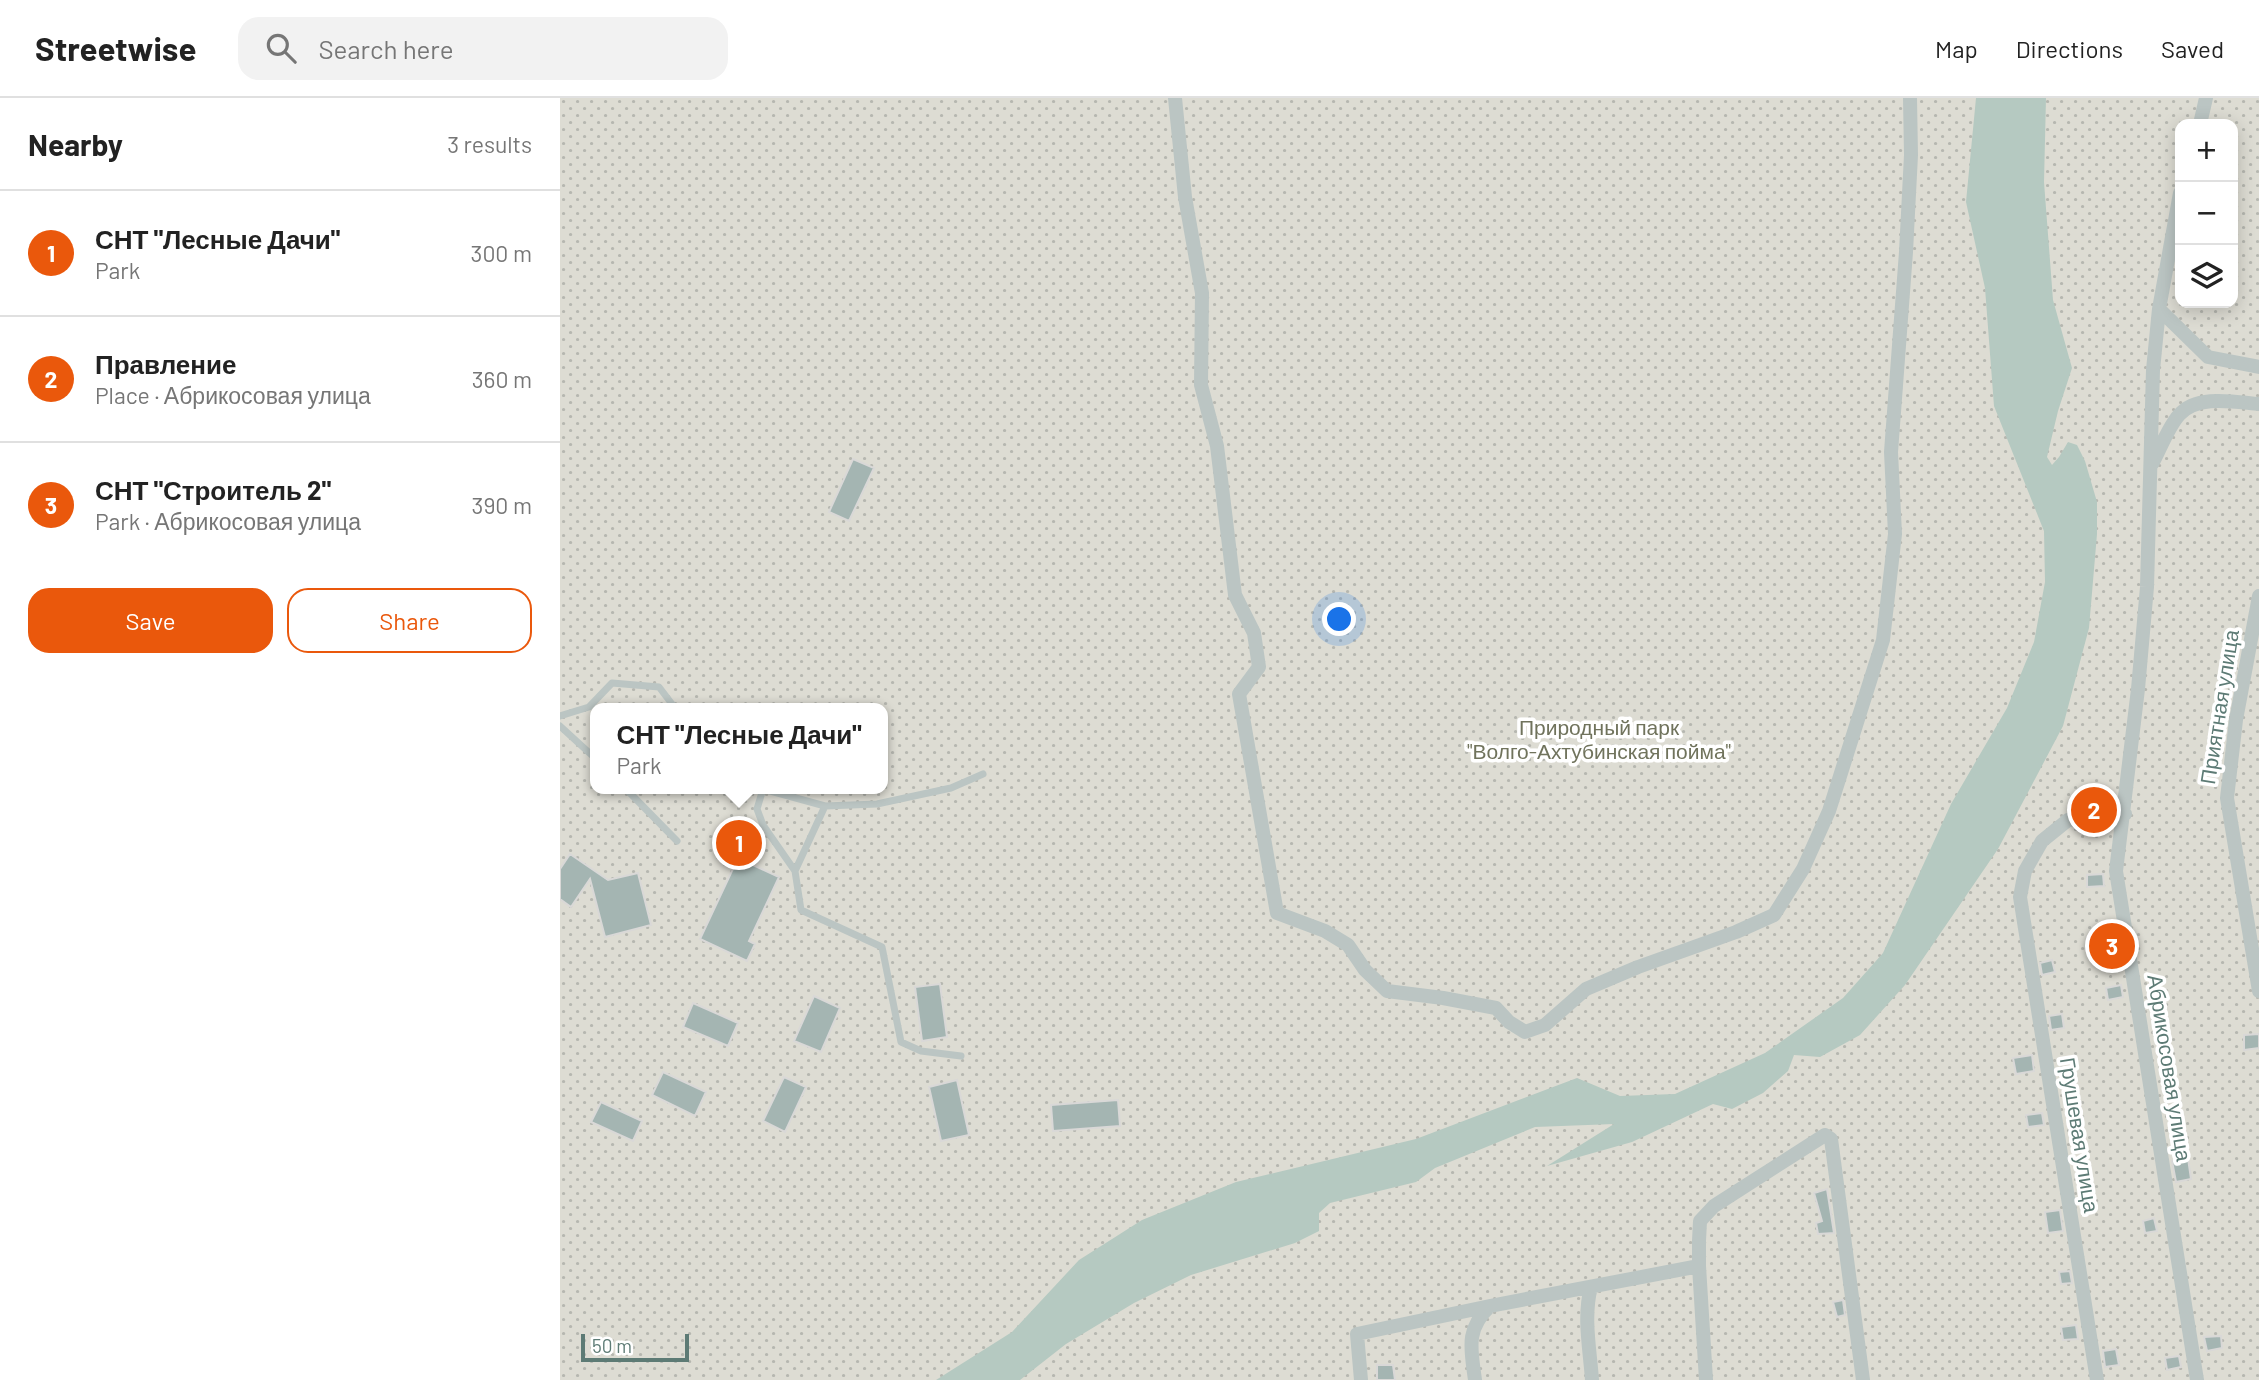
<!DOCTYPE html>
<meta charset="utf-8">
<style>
:root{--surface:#fff;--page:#f2f2f2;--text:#222;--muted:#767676;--line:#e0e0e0;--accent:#ea580c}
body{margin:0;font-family:Barlow,sans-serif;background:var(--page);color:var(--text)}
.controls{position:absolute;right:21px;top:21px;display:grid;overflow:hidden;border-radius:14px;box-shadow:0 4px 18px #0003}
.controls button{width:63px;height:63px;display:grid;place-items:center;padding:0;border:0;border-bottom:2px solid var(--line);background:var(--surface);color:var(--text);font:35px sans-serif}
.scale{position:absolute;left:21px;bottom:18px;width:108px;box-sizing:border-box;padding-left:7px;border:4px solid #5d7b75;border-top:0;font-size:19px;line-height:24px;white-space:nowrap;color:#5d7b75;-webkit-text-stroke:5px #fff;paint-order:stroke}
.you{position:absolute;left:780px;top:522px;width:24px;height:24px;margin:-18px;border:5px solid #fff;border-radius:50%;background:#1a73e8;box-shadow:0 0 0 10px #1a73e833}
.badge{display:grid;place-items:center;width:46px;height:46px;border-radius:50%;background:var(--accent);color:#fff;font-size:23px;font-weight:700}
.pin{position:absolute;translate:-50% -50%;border:4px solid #fff;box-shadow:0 2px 7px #0006}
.popup{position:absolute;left:30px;top:605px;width:298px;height:91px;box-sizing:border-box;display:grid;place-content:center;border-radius:14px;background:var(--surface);filter:drop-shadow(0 2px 5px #0005);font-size:23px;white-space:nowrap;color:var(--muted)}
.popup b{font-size:26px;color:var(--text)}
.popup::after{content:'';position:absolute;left:50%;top:100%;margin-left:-14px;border:14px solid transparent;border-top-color:var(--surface)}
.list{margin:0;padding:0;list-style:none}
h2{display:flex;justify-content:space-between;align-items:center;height:91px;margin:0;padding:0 28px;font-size:30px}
h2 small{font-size:23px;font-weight:400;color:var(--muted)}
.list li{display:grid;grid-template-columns:46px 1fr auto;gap:21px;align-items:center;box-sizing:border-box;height:126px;padding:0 28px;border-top:2px solid var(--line)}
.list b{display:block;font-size:26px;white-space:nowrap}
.list p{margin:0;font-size:23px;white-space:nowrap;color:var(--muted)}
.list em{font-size:23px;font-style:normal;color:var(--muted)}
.actions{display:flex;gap:14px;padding:21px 28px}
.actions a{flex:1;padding:16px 0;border:2px solid var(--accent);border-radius:21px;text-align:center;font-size:24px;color:var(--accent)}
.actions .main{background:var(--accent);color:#fff}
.icon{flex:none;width:38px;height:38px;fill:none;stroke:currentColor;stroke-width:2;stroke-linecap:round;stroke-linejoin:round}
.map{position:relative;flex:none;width:1699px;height:1282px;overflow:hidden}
header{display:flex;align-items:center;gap:42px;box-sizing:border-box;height:98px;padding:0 35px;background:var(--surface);border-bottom:2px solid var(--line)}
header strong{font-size:33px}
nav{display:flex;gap:38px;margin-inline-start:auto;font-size:24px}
.search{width:490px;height:63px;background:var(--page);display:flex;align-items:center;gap:18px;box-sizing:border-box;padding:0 24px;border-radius:21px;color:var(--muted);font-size:26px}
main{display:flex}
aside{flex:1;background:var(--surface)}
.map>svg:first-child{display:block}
</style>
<header>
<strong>Streetwise</strong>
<div class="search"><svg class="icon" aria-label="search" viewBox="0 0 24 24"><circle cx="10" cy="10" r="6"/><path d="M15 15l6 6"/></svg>Search here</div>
<nav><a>Map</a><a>Directions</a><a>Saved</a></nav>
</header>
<main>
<aside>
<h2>Nearby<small>3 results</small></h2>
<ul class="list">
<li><span class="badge">1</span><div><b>СНТ &quot;Лесные Дачи&quot;</b><p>Park</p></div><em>300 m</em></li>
<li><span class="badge">2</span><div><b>Правление</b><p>Place · Абрикосовая улица</p></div><em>360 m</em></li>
<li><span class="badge">3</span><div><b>СНТ &quot;Строитель 2&quot;</b><p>Park · Абрикосовая улица</p></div><em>390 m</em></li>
</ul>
<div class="actions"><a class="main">Save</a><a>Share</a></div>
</aside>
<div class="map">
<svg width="1699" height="1282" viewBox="0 0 1699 1282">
<defs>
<pattern id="park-dots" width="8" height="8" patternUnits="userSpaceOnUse" patternTransform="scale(1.75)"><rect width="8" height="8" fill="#dddcd3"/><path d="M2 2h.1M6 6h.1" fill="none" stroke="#b6b7b0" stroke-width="1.8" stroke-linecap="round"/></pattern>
</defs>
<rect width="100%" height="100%" fill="#f8f6f4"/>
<path fill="url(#park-dots)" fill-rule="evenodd" d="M 0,0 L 1699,0 L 1699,1282 L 0,1282 ZM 1620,26 L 1673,26 L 1673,205 L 1620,205 ZM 36,610 L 322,610 L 322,691 L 36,691 Z"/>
<path fill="#b5c9c1" d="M 1416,0 L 1486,0 L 1484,84 L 1493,202 L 1512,270 L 1498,313 L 1487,359 L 1492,367 L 1499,359 L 1508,344 L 1517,347 L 1525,363 L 1537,404 L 1537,436 L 1529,530 L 1503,628 L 1438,751 L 1345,887 L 1300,937 L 1260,959 L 1234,957 L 1228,973 L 1203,995 L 1172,1011 L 1153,1006 L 1072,1044 L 987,1068 L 1054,1026 L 975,1029 L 875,1070 L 856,1084 L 770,1105 L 759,1115 L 759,1133 L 735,1145 L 631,1177 L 574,1205 L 506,1246 L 460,1282 L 376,1282 L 452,1234 L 519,1162 L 582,1122 L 676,1084 L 856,1041 L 1017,980 L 1060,998 L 1115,996 L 1205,955 L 1283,900 L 1323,855 L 1391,706 L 1447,610 L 1474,544 L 1485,484 L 1484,433 L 1434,308 L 1425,190 L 1406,104 Z"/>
<path fill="#a4b5b2" stroke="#d9d8d7" stroke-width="2" d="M 293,361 L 314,370 L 289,423 L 269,414 Z
M 10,756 L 48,782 L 78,775 L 91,827 L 45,839 L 30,781 L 11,809 L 0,801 L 0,771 Z
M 178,760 L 219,779 L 189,843 L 195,846 L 187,863 L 140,841 Z
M 1543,776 L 1544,788 L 1527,789 L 1527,777 Z
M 1549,830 L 1551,845 L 1538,847 L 1536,832 Z
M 1492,862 L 1495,874 L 1482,877 L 1480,865 Z
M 380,886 L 387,939 L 362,943 L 355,889 Z
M 1561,887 L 1563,899 L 1548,902 L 1546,890 Z
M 254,898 L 280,910 L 261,954 L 234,943 Z
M 133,905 L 178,925 L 168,948 L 123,929 Z
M 1502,916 L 1504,930 L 1491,932 L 1489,918 Z
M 1699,936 L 1699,950 L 1684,952 L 1684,937 Z
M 1472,957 L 1474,973 L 1456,976 L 1453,960 Z
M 1613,965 L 1615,976 L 1604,980 L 1601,966 Z
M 103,974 L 146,994 L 135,1018 L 92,997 Z
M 224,979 L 246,989 L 225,1034 L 203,1023 Z
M 397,982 L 409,1037 L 381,1043 L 369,989 Z
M 558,1002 L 560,1028 L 493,1033 L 491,1007 Z
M 41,1004 L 82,1023 L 73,1043 L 31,1024 Z
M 1482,1015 L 1484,1027 L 1468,1029 L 1466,1017 Z
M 1628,1060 L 1631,1081 L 1616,1084 L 1612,1063 Z
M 1267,1091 L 1274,1135 L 1258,1136 L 1256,1125 L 1262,1123 L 1254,1095 Z
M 1500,1112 L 1503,1133 L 1488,1135 L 1485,1114 Z
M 1594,1120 L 1597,1133 L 1585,1135 L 1583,1123 Z
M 1510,1173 L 1512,1185 L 1501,1186 L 1499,1174 Z
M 1283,1202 L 1285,1217 L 1277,1219 L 1273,1204 Z
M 1516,1227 L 1518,1241 L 1503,1242 L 1501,1229 Z
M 1661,1238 L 1662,1250 L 1647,1253 L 1644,1239 Z
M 1556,1251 L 1559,1267 L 1545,1269 L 1543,1253 Z
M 1619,1258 L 1621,1269 L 1607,1272 L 1605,1260 Z
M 817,1267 L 833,1267 L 835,1282 L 817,1282 Z"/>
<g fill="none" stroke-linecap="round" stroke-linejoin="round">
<path stroke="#bbc5c3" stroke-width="7" d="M 0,618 L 29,609 L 52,585 L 99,589 L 115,610
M 0,628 L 36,661
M 66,691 L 117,743
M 203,691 L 197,711 L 203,727 L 235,773 L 241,812 L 322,849 L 341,944 L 361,953 L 401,958
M 203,691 L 265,708 L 317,706 L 391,690 L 423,676
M 235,773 L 265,708"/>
<path stroke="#bbc5c3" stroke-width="14" d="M 615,0 L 625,99 L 642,195 L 641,287 L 657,348 L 675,497 L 694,535 L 699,569 L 679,596 L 717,815 L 765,833 L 788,847 L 805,872 L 827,893 L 883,900 L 936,910 L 949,924 L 965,934 L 985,927 L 1026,891 L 1078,869 L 1176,834 L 1214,817 L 1243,771 L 1269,713 L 1323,542 L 1335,436 L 1331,354 L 1346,154 L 1351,57 L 1350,0
M 1640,26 L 1646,0
M 1620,95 L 1599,211 L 1593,272 L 1587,489 L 1578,591 L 1556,773 L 1637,1282
M 1599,211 L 1648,259 L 1699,269
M 1592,366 C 1600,352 1608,329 1619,317 C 1637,296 1675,304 1699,306
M 1699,498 L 1676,622 L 1667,700 L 1699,893
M 1031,1189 C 1023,1219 1030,1252 1032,1282
M 801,1282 L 797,1236 L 930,1208 L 1139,1168
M 915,1282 C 911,1251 905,1232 930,1208
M 1146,1282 L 1139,1168 L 1139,1143 L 1140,1123 L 1154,1108 L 1265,1037 L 1271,1041 L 1303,1282
M 1537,1282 L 1460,799 L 1465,773 L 1482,743 L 1508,722 L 1565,716"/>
</g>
<g text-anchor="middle" stroke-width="7" stroke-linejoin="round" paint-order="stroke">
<g font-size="21" fill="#5d7b75" stroke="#fff">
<text transform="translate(1660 609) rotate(-81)" y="7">Приятная улица</text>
<text transform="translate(1609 970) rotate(81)" y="7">Абрикосовая улица</text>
<text transform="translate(1519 1037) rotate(81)" y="7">Грушевая улица</text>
</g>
<g font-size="21" fill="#70735c" stroke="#fff">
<text x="1039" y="637">Природный парк<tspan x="1039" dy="24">"Волго-Ахтубинская пойма"</tspan></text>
</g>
</g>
</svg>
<div class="controls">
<button>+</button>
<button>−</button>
<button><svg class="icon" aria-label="layers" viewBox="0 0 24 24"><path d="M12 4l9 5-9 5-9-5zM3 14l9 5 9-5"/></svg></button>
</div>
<div class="scale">50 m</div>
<div class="you"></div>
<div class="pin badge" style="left:179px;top:745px">1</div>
<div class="popup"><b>СНТ &quot;Лесные Дачи&quot;</b>Park</div>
<div class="pin badge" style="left:1534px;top:712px">2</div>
<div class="pin badge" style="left:1552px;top:848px">3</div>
</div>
</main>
